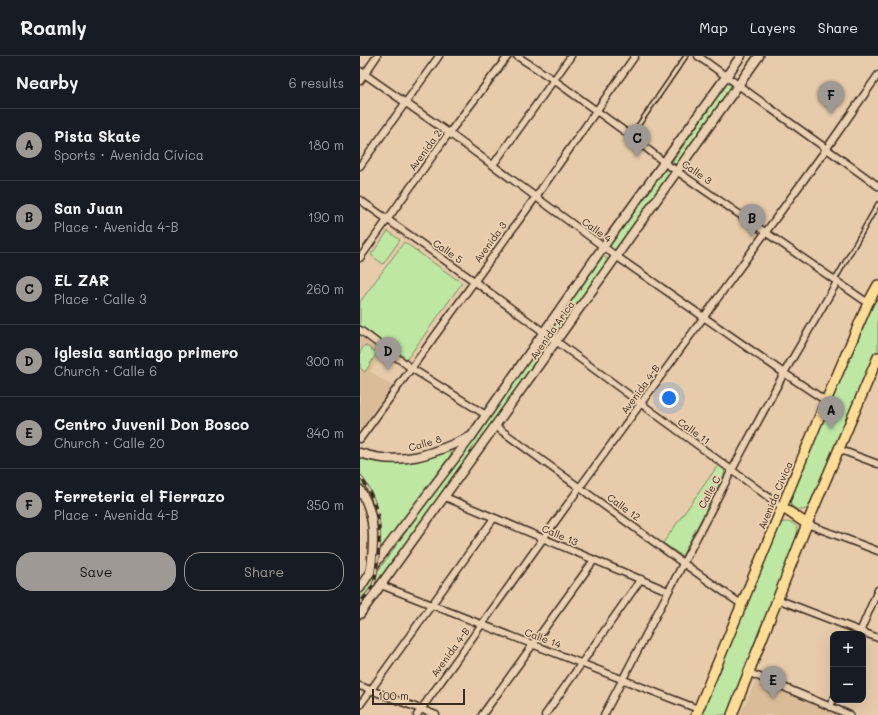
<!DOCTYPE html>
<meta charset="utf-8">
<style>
:root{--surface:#171b24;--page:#242831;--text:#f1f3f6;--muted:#9ea1a6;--line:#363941;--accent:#9f9995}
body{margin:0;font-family:Mali,sans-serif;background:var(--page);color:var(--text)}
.controls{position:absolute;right:12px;bottom:12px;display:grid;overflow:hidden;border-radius:8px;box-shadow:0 4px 16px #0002}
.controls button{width:36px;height:36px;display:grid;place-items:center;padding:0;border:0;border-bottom:1px solid var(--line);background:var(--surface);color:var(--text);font:20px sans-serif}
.scale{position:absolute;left:12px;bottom:10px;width:93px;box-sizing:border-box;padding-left:4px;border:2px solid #3b2a1e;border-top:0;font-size:11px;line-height:14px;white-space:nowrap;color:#3b2a1e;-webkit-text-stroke:3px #ebd1b2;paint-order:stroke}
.you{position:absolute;left:309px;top:342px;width:14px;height:14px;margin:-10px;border:3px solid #fff;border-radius:50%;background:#1a73e8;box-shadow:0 0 0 6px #1a73e833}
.badge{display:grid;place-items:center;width:26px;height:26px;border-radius:50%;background:var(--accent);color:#111;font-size:13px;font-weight:700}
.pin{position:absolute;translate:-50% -33px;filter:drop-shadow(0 1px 2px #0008)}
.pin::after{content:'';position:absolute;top:21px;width:14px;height:12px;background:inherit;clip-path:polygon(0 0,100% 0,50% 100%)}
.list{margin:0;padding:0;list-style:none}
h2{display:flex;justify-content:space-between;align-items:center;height:52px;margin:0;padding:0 16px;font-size:17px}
h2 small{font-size:13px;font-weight:400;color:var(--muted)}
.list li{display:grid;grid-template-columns:26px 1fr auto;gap:12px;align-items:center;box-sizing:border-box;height:72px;padding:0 16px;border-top:1px solid var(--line)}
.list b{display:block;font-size:15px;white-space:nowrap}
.list p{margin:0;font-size:13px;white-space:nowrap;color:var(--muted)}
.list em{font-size:13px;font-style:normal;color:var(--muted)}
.actions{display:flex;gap:8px;padding:12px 16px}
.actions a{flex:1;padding:9px 0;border:1px solid var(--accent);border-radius:16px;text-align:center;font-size:14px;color:var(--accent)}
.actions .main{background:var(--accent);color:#111}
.map{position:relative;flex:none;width:518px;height:659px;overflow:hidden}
header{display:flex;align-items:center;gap:24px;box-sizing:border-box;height:56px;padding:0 20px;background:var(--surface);border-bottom:1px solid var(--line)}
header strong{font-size:19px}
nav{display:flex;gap:22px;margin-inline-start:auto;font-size:14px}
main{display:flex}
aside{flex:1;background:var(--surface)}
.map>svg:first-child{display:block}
</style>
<header>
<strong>Roamly</strong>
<nav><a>Map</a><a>Layers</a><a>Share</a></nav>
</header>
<main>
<aside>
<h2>Nearby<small>6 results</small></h2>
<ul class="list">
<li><span class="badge">A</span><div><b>Pista Skate</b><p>Sports · Avenida Cívica</p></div><em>180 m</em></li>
<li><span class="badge">B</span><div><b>San Juan</b><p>Place · Avenida 4-B</p></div><em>190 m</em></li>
<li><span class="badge">C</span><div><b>EL ZAR</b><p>Place · Calle 3</p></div><em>260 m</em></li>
<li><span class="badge">D</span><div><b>iglesia santiago primero</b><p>Church · Calle 6</p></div><em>300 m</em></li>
<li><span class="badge">E</span><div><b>Centro Juvenil Don Bosco</b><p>Church · Calle 20</p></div><em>340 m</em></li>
<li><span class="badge">F</span><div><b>Ferreteria el Fierrazo</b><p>Place · Avenida 4-B</p></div><em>350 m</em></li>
</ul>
<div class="actions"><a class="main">Save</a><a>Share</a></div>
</aside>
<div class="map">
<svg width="518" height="659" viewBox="0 0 518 659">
<rect width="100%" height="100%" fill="#e7cbaa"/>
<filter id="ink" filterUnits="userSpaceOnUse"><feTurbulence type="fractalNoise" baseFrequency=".025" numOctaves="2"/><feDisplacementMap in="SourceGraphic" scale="8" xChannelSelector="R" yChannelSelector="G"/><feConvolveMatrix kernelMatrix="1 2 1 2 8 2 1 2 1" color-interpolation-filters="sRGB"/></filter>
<g filter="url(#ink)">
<path fill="#dabc99" d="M 0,280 L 23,297 L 10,315 L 33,331 L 0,374 Z
M 395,626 L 401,627 L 477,659 L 380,659 Z"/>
<path fill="#bde7a3" stroke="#7c8860" d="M 367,27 L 372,30 L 317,109 L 312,106 Z
M 307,110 L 313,114 L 254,195 L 248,191 Z
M 28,175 L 40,184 L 23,208 L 11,199 Z
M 44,186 L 102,227 L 47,303 L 0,269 L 0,246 Z
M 243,200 L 249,204 L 0,552 L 0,540 Z
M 518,238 L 518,297 L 451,450 C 444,455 438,456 431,449 L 430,440 Z
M 5,289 L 17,297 L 5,316 L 0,312 L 0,296 Z
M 94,394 L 16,501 L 17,474 L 14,451 L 9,440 L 0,425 L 0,400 C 9,402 18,405 27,406 C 50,408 73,402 94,394 Z
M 359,408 L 365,414 L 364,419 L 322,500 L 303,487 Z
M 425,466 C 433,466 438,469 438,478 L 389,607 L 367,659 L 340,659 L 417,470 L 420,467 Z"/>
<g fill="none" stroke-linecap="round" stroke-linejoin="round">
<defs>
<path id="lane" d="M 271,80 L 326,0
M 475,224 L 518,148"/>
<path id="street" d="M 157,0 L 194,24 L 271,80 L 305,107 L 508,247
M 338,0 L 518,130
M 0,15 L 89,77 L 256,200 L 424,317 L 466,345
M 0,25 L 17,0
M 133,109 L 211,0
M 0,110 L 79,0
M 0,144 L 114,225 L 422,451
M 0,202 L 89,77 L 148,0
M 0,274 L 51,312 L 126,359
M 135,370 L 323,507 L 381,548
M 0,383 L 175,142 L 275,0
M 478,393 L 518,408
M 85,441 L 308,535
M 447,468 L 518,495
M 21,529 L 338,653
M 417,543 L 518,582
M 499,578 L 518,534
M 390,617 L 490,659
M 0,630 L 76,659
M 0,649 L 134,462
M 470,651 L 473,643
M 57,659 L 220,431 L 467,92 L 518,19
M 122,659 L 234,504
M 185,659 L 281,523
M 244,659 L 372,414 L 424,317 L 477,226"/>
<path id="secondary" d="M 0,397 C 42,411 72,398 110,381
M 0,434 C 16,458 14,486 11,513
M 0,532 L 17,505 L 111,381 L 243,191 L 381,0
M 0,558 L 196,285 L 399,0"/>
<path id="primary" d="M 422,451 L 447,468
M 336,659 L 466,345 L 508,247 L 518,229
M 372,659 L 447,468 L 518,301"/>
</defs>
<use href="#lane" stroke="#3b2a1e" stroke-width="6"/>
<use href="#street" stroke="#3b2a1e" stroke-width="9"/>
<use href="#secondary" stroke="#3b2a1e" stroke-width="11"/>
<use href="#primary" stroke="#3b2a1e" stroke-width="12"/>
<use href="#lane" stroke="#ebd1b2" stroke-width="3"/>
<use href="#street" stroke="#ebd1b2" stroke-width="6"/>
<use href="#secondary" stroke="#ebd1b2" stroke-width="8"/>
<use href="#primary" stroke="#ffdd96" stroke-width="9"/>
<defs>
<path id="rail" d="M 0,420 C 20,447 22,476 17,508 C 16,514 16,521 14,527 C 12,534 4,541 0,547"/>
</defs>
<use href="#rail" stroke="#3b2a1e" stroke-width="3.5"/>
<use href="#rail" stroke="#ebd1b2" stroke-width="2" stroke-dasharray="6" stroke-linecap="butt"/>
</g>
</g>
<g text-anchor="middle" stroke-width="3.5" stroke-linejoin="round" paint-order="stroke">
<g font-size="10" fill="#3b2a1e" stroke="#ebd1b2">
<text transform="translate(65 94) rotate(-54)" y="4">Avenida 2</text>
<text transform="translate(337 116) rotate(35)" y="4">Calle 3</text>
<text transform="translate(237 174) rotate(36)" y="4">Calle 4</text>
<text transform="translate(130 186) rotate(-54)" y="4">Avenida 3</text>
<text transform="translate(88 195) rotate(35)" y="4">Calle 5</text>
<text transform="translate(192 274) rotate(-55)" y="4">Avenida Arica</text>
<text transform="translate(280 333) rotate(-54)" y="4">Avenida 4-B</text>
<text transform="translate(334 375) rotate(36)" y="4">Calle 11</text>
<text transform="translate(65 387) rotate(-16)" y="4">Calle 8</text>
<text transform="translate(349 436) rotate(-62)" y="4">Calle C</text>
<text transform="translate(415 439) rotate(-67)" y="4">Avenida Cívica</text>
<text transform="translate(264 451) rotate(36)" y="4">Calle 12</text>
<text transform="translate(200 479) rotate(23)" y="4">Calle 13</text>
<text transform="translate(183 582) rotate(21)" y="4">Calle 14</text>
<text transform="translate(90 596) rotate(-54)" y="4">Avenida 4-B</text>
</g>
</g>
</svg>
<div class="controls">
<button>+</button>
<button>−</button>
</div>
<div class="scale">100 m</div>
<div class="you"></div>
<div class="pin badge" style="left:471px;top:373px">A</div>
<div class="pin badge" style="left:392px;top:181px">B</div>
<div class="pin badge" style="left:277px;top:101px">C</div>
<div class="pin badge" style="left:28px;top:314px">D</div>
<div class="pin badge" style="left:413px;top:643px">E</div>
<div class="pin badge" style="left:471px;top:58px">F</div>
</div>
</main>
